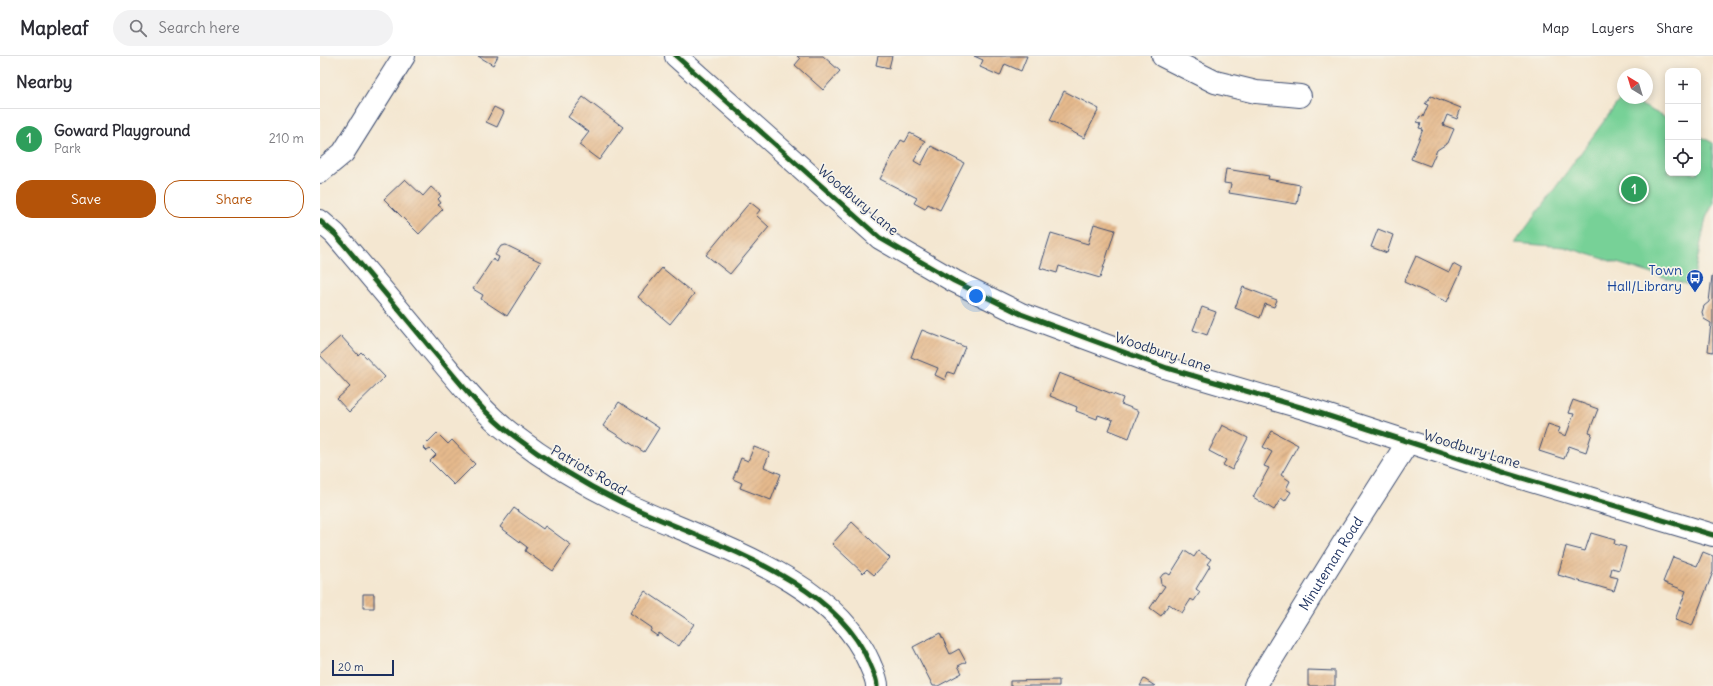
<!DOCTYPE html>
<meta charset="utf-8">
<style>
:root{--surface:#fff;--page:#f2f2f3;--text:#2b2b33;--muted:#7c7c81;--line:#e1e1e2;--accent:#b45309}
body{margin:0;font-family:Delius,sans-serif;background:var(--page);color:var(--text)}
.controls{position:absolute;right:12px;top:12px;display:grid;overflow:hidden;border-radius:8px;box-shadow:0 2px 10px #0003}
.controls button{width:36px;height:36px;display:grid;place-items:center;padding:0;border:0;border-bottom:1px solid var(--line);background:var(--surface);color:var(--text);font:20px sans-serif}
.compass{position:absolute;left:1297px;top:12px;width:36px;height:36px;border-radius:50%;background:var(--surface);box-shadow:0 2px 10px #0003;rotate:322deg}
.scale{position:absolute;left:12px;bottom:10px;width:62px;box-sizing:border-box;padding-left:4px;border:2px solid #1b2f5e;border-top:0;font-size:11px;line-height:14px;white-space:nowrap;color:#1b2f5e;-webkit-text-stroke:3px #f7f3e8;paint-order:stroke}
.you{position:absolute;left:656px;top:240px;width:14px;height:14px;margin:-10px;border:3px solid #fff;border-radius:50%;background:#1a73e8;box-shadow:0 0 0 6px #1a73e833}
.badge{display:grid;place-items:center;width:26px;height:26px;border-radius:50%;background:var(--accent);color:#fff;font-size:13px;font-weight:700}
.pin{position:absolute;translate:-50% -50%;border:2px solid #fff;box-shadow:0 1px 4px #0006}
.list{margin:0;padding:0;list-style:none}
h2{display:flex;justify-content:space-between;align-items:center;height:52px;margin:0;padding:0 16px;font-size:17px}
h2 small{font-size:13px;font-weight:400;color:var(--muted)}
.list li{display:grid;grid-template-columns:26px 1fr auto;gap:12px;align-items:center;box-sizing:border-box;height:60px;padding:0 16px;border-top:1px solid var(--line)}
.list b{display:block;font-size:15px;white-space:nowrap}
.list p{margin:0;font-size:13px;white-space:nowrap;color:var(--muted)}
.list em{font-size:13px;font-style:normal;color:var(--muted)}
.actions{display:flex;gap:8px;padding:12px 16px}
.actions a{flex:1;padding:9px 0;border:1px solid var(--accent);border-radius:16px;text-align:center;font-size:14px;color:var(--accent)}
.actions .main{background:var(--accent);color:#fff}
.icon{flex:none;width:22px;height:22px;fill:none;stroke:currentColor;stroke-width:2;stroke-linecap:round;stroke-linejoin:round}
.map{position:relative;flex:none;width:1393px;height:630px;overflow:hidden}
header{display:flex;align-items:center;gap:24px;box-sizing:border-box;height:56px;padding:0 20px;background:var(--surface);border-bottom:1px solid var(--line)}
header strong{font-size:19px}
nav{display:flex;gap:22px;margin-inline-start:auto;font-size:14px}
.search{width:280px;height:36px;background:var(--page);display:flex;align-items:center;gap:10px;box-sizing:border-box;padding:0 14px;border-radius:22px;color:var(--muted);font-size:15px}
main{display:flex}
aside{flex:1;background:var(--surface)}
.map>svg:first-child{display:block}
</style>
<header>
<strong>Mapleaf</strong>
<div class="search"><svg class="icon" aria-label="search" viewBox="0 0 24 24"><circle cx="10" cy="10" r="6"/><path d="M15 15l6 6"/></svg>Search here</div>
<nav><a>Map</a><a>Layers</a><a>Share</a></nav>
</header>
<main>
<aside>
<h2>Nearby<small></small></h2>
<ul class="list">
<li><span class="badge" style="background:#2e9e5b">1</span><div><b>Goward Playground</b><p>Park</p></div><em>210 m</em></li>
</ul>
<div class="actions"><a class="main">Save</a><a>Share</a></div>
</aside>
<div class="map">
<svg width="1393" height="630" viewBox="0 0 1393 630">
<defs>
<pattern id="building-hatch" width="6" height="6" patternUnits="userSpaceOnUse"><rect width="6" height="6" fill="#e5b98c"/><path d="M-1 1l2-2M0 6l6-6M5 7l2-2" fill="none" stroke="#c49f7b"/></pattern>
</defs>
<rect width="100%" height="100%" fill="#f7f3e8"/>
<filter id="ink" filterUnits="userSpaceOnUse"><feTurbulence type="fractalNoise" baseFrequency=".025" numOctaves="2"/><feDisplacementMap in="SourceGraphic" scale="8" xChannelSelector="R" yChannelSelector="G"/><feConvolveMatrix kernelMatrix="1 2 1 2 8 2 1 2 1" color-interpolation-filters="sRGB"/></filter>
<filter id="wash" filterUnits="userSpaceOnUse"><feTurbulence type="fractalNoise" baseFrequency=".012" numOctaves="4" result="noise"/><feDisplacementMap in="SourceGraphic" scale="16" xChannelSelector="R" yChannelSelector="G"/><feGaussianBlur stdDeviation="0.9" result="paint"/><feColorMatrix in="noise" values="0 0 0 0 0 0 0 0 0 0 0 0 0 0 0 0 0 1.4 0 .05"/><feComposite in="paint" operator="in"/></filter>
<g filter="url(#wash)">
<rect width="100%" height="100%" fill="#f4e7d1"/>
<path fill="#77d197" stroke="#49807a" d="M 1303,39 L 1303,42 L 1308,42 L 1348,63 L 1348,117 L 1378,117 L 1378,79 L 1393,87 L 1393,148 L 1386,162 L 1372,230 L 1245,191 L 1195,187 Z"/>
<g id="blocks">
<path fill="url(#building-hatch)" d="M 158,0 L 178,0 L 173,9 Z
M 477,0 L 503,0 L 520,15 L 503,34 L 475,9 L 480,3 Z
M 558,0 L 572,0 L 569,12 L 556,9 Z
M 654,0 L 707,0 L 701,15 L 685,8 L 680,20 L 660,11 L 663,4 Z
M 744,35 L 779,53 L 764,82 L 730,64 Z
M 1111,40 L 1141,52 L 1137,63 L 1127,59 L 1123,69 L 1134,73 L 1128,87 L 1117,94 L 1110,110 L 1091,103 L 1103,73 L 1099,72 L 1101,67 L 1097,66 L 1100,60 L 1103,61 L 1108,49 L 1105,48 Z
M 263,41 L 303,71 L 279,104 L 259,89 L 269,76 L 248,61 Z
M 174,51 L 184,56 L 177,71 L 166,66 Z
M 590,77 L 605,85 L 594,105 L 601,109 L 611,90 L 644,107 L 620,154 L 608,148 L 605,153 L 594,147 L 597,142 L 560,123 L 581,84 L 585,86 Z
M 906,113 L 949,120 L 948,123 L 980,129 L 977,148 L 909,137 L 911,128 L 904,127 Z
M 85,123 L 103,140 L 111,131 L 121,140 L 118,143 L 121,147 L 118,149 L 123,153 L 99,178 L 64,143 Z
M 430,146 L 440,154 L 436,159 L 449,171 L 410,218 L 386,199 Z
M 774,168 L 795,174 L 780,222 L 739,210 L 737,217 L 720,212 L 731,177 L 768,188 Z
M 1058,173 L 1073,179 L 1067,197 L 1051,191 Z
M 186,189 L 221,206 L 187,260 L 161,243 L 163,239 L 153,233 L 173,203 L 177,206 L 179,201 L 175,199 L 181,190 Z
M 1096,200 L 1129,216 L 1133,208 L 1142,213 L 1127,246 L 1084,226 Z
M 342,212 L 374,238 L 350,268 L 318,241 Z
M 1392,220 L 1393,220 L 1393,296 L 1388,295 L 1391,267 L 1384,263 L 1382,256 L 1384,250 L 1389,246 Z
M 923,231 L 957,244 L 954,251 L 945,248 L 940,262 L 915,252 Z
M 882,251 L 896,256 L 887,279 L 873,274 Z
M 602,274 L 645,291 L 634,318 L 628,316 L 625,324 L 615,319 L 618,312 L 591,301 Z
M 21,280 L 38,299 L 41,296 L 65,321 L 29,356 L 17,343 L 30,331 L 0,299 Z
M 739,317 L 803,342 L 801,348 L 819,355 L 809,382 L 789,374 L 793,364 L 778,359 L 777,363 L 756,355 L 757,351 L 730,340 Z
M 1253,344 L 1278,353 L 1269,376 L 1272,377 L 1266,396 L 1249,390 L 1244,403 L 1219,395 L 1228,368 L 1240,372 L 1238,377 L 1246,380 L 1254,358 L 1248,357 Z
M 299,346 L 339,372 L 324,396 L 283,370 Z
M 902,369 L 928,382 L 912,414 L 903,409 L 906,404 L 889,395 Z
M 952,375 L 978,389 L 961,419 L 970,425 L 966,433 L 971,436 L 965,445 L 961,442 L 954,454 L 933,441 L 949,412 L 944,410 L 952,396 L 943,391 Z
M 117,377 L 128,388 L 132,384 L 155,408 L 134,429 L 110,405 L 116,399 L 110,393 L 107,395 L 103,391 Z
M 434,391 L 450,397 L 444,411 L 461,418 L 451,444 L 420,432 L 422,427 L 413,423 L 421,402 L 428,405 Z
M 194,452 L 223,473 L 225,470 L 251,489 L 233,515 L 205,495 L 207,491 L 180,471 Z
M 532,466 L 570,502 L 554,519 L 547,513 L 543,517 L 512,488 Z
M 1271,477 L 1295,484 L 1294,488 L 1306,491 L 1299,514 L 1292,512 L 1290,520 L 1298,522 L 1294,535 L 1238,519 L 1246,490 L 1265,495 Z
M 865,495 L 874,501 L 878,495 L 891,503 L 887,508 L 890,510 L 876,533 L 880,536 L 874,545 L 871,543 L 862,557 L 849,548 L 841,560 L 830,552 L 845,530 L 841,528 L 840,522 L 843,518 L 847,517 L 850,519 Z
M 1383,496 L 1393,500 L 1393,516 L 1372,570 L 1355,564 L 1366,535 L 1343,526 L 1353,501 L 1377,510 Z
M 325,535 L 374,568 L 359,590 L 339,577 L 337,580 L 330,575 L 332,572 L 310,557 Z
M 43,538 L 54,538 L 54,552 L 43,552 Z
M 620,577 L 630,598 L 639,593 L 646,606 L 638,610 L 642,617 L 618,630 L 613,630 L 593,591 Z
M 988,614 L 1015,615 L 1015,630 L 988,630 Z
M 824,623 L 835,630 L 820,630 Z
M 739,624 L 739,630 L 690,630 L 690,625 Z"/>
</g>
</g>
<g filter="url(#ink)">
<use href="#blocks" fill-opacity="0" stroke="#3c4b6f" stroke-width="1"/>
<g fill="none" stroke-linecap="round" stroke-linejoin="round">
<defs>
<g id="minor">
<path d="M 356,0 L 560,182 L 634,225 L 701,258 L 847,312 L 987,353 L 1185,417 L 1393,479"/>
<path d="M 843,0 L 895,26 L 936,36 L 980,40"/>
<path d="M 0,116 L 23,97 L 84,0"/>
<path d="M 0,165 L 15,178 C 48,217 81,256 113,295 C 137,323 161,355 190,377 C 225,404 262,427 301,446 C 380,485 512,519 549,606 C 552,614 557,622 557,630"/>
<path id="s1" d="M 935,630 L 1026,483 L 1088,386"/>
</g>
</defs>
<use href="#minor" stroke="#3c4b6f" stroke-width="24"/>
<use href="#minor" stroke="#fff" stroke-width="22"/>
<defs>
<path id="cycleway" d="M 356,0 L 560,182 L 634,225 L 701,258 L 847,312 L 987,353 L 1185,417 L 1393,479
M 0,165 L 15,178 C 48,217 81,256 113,295 C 137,323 161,355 190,377 C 225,404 262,427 301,446 C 380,485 512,519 549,606 C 552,614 557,622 557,630"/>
</defs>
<use href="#cycleway" stroke="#f7f3e8" stroke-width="8"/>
<use href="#cycleway" stroke="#1b5e20" stroke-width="5"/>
</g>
</g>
<defs>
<symbol id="bus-pin" viewBox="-11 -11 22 30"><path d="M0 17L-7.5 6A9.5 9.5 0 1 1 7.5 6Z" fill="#1a4fb4" stroke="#f7f3e8"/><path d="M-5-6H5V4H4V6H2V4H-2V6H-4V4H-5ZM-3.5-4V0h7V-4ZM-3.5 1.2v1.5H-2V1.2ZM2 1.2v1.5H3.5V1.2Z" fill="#fff"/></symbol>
</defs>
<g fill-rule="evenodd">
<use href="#bus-pin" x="1365" y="212" width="20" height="27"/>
</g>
<g text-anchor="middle" stroke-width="3.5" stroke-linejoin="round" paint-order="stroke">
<g font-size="14" fill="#1b2f5e" stroke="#f7f3e8">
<text transform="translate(538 144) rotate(40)" y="5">Woodbury Lane</text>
<text transform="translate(843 296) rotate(18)" y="5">Woodbury Lane</text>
<text transform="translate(1152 393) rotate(17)" y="5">Woodbury Lane</text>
<text transform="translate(269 414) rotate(30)" y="5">Patriots Road</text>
<text dy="5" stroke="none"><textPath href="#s1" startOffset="144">Minuteman Road</textPath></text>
</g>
<g font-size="14" fill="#164399" stroke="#f7f3e8" text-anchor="end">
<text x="1362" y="219">Town<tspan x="1362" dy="16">Hall/Library</tspan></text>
</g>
</g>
</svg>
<div class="controls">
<button>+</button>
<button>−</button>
<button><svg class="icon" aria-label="locate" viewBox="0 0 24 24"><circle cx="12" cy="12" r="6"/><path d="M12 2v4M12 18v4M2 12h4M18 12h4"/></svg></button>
</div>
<svg class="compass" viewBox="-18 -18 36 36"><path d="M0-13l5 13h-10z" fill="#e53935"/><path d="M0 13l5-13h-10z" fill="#7c7c81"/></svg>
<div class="scale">20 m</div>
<div class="you"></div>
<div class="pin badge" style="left:1314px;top:133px;background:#2e9e5b">1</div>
</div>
</main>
